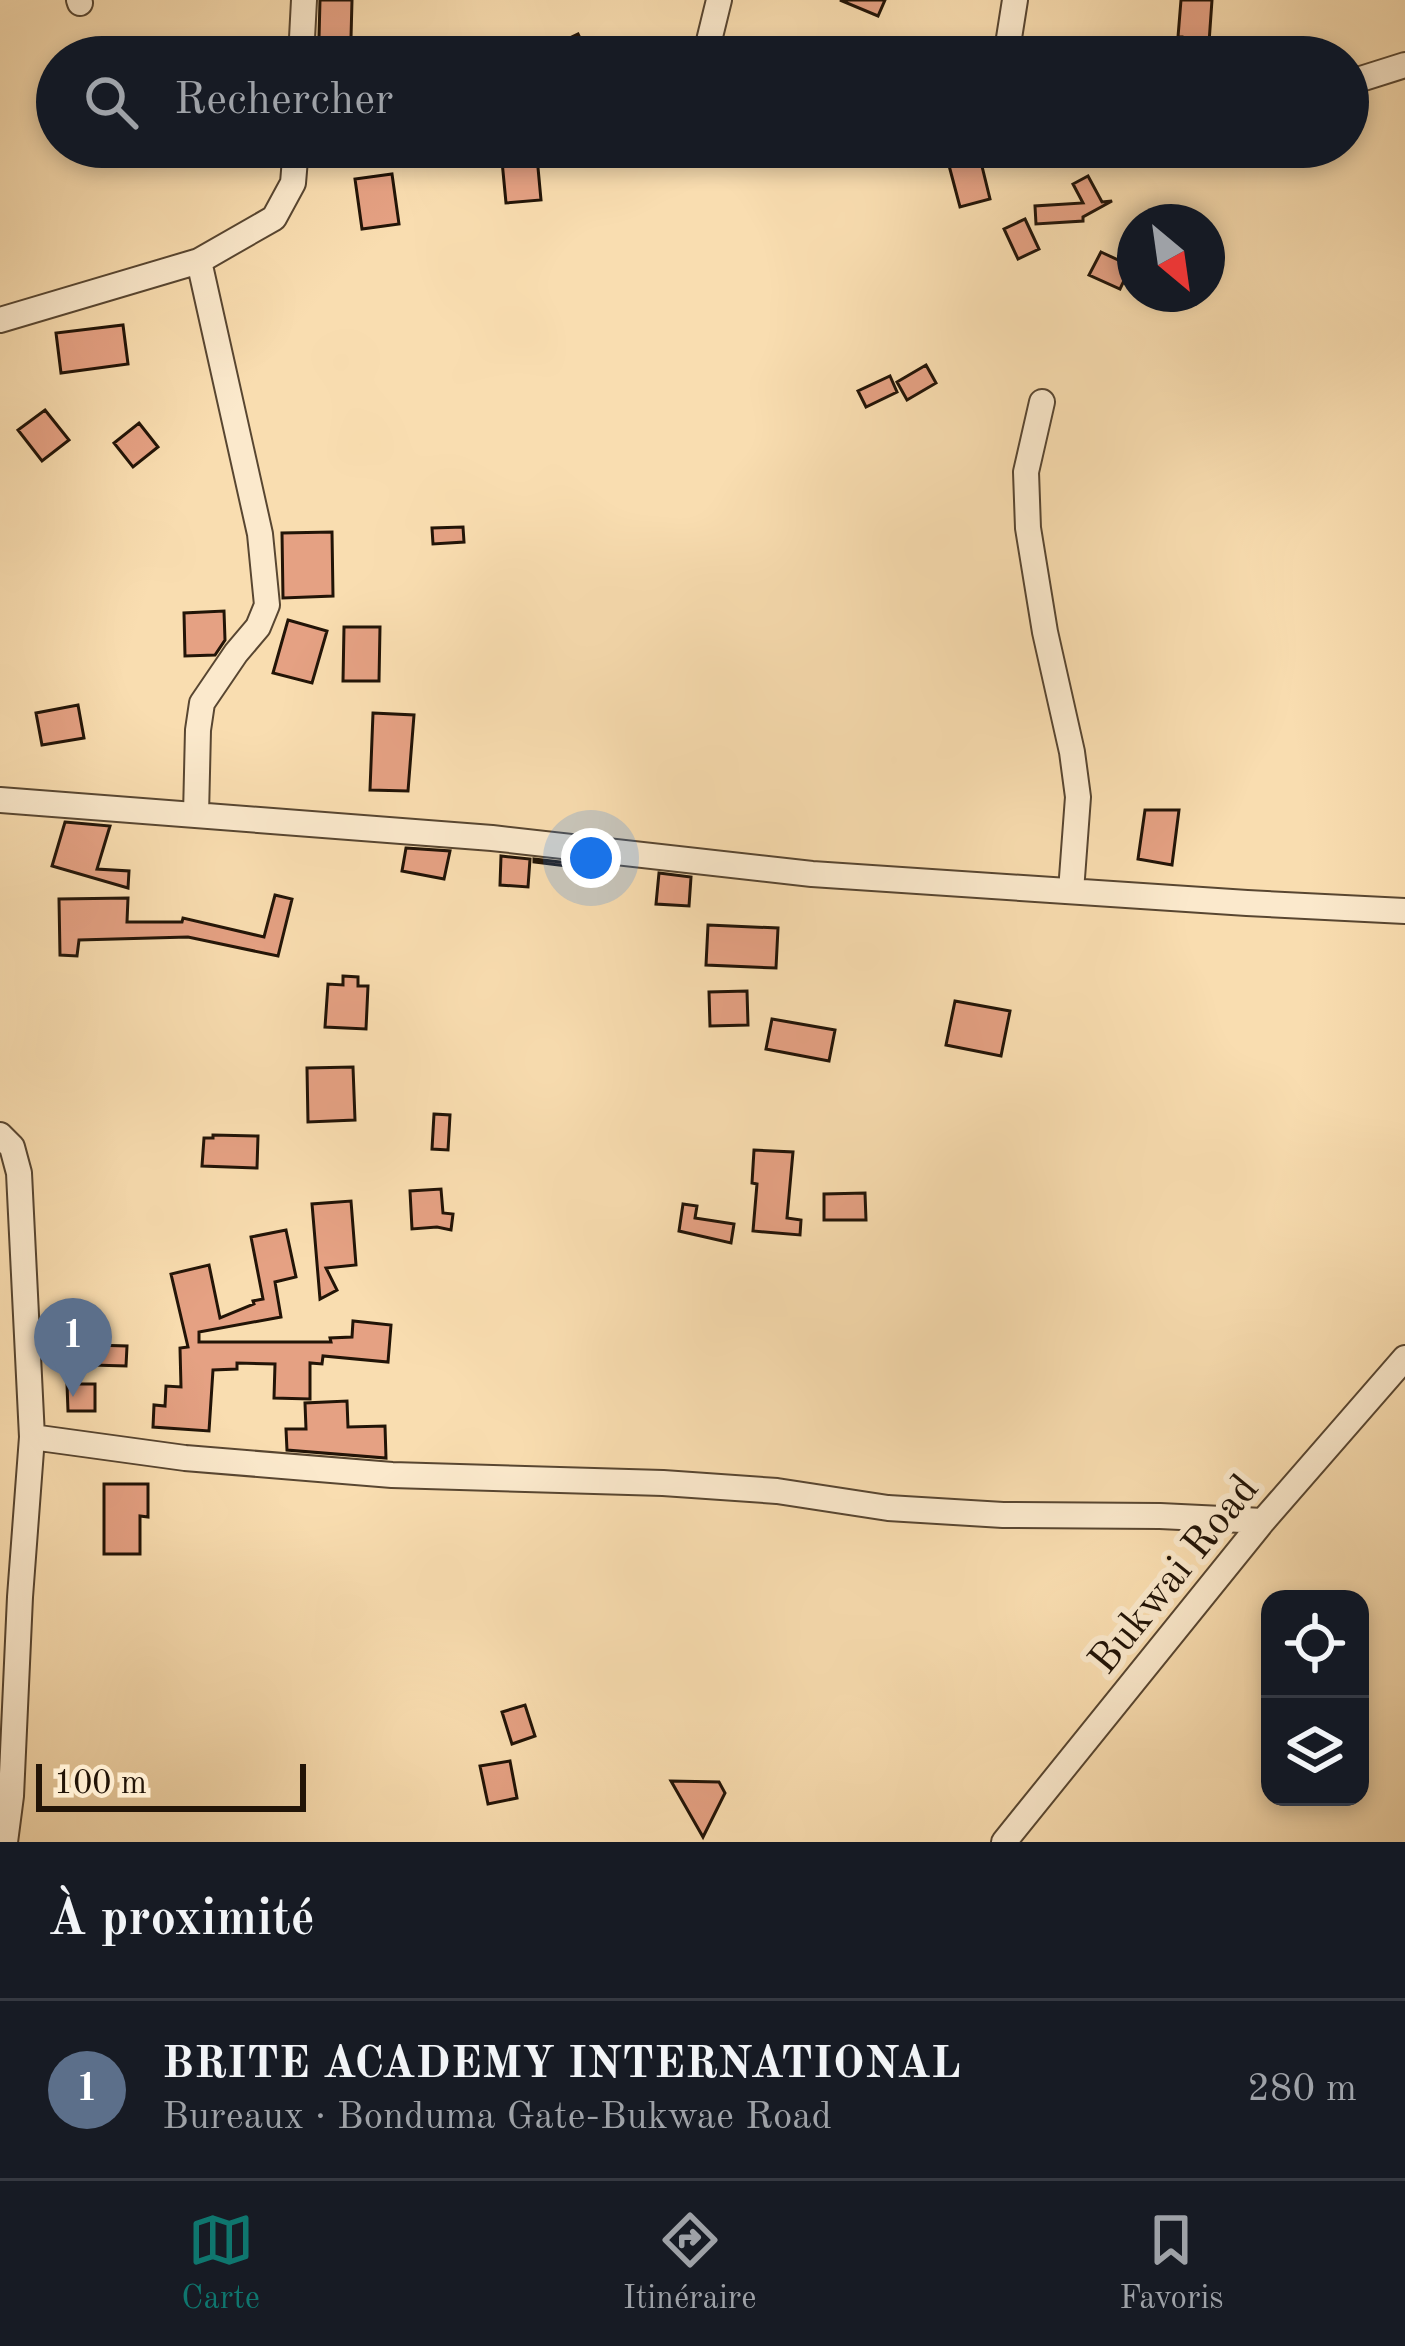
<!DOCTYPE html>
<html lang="fr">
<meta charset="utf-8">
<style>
:root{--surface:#171b24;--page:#242831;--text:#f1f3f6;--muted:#9ea1a6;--line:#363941;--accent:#0f766e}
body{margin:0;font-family:"Old Standard TT",serif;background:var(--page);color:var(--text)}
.controls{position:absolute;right:36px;bottom:36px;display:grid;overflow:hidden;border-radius:24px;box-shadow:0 6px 18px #0003}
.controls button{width:108px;height:108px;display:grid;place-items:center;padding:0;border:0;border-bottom:3px solid var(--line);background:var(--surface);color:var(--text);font:60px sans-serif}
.compass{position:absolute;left:1117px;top:204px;width:108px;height:108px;border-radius:50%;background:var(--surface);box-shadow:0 6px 18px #0003;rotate:151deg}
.scale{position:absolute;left:36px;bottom:30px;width:270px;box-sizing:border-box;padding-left:12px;border:6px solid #221407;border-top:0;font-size:33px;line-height:42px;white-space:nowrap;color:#221407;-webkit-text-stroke:9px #fbe9cc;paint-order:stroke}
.you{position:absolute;left:591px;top:858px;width:42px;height:42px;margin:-30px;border:9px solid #fff;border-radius:50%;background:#1a73e8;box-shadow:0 0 0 18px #1a73e833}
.badge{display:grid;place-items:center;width:78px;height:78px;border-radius:50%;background:var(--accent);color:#fff;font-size:39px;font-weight:700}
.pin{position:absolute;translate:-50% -99px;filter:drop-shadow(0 3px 6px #0008)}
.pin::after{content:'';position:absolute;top:63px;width:42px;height:36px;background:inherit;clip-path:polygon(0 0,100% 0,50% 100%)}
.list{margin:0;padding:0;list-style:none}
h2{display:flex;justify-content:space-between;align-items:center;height:156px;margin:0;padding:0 48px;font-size:51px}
h2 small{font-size:39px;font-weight:400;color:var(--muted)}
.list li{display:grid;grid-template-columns:78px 1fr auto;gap:36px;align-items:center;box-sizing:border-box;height:180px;padding:0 48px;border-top:3px solid var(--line)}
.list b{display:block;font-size:45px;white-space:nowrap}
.list p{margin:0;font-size:39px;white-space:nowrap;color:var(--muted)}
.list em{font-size:39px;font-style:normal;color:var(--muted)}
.icon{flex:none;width:66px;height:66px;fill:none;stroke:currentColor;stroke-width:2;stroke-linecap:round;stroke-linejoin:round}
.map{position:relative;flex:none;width:1405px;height:1842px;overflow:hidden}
.search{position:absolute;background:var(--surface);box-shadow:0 6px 18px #0003;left:36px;right:36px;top:36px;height:132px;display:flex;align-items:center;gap:30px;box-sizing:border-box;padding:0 42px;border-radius:66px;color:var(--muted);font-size:45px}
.sheet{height:336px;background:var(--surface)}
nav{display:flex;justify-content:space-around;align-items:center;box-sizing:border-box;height:168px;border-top:3px solid var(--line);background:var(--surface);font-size:33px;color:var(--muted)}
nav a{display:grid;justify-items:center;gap:6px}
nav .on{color:var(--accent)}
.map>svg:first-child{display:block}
</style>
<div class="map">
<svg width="1405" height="1842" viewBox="0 0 1405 1842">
<rect width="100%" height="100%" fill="#f9ddb0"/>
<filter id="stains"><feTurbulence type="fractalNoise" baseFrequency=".00167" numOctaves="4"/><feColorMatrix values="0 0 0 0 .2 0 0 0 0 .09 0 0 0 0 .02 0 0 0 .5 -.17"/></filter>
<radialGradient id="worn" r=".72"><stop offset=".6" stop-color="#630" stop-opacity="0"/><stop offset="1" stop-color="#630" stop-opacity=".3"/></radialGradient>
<path fill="#e5a183" stroke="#221407" stroke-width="3" d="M 320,0 L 352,0 L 351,38 L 319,38 Z
M 840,0 L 885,0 L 878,16 Z
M 1181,0 L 1212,0 L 1208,57 L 1183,57 L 1182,37 L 1178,37 Z
M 578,34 L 589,57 L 530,57 Z
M 978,150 L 990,199 L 960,207 L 947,158 Z
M 537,157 L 541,200 L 506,203 L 502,161 Z
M 392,174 L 399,224 L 362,229 L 355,179 Z
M 1088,176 L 1102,202 L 1112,201 L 1083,217 L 1083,221 L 1036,224 L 1035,206 L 1083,203 L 1073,184 Z
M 1025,219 L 1039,249 L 1018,259 L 1004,229 Z
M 1101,252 L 1131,266 L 1120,289 L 1089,275 Z
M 123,325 L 128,364 L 61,373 L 56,333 Z
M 926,365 L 936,383 L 907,400 L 897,382 Z
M 890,376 L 897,392 L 866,407 L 858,391 Z
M 45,410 L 69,440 L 42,461 L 18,430 Z
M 139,423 L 158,447 L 133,467 L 114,443 Z
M 463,527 L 464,542 L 433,544 L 432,528 Z
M 332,532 L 333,596 L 283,598 L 282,533 Z
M 224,611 L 225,640 L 215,655 L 185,656 L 184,613 Z
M 288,620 L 327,631 L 312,683 L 273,673 Z
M 344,627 L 380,627 L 379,681 L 343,681 Z
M 78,705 L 84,738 L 42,745 L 36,713 Z
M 373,713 L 414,715 L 408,791 L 370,790 Z
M 1145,810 L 1179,810 L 1172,865 L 1138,859 Z
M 65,822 L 110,826 L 97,869 L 129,871 L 128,888 L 52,866 Z
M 406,848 L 450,851 L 444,879 L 402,871 Z
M 501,856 L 530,859 L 528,887 L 500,885 Z
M 534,859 L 604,867 L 601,881 L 573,876 L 575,867 L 534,862 Z
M 659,873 L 691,877 L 689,906 L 656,904 Z
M 275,895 L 292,899 L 278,956 L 188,937 L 79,940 L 77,956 L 60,955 L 59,899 L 128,898 L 127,922 L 182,922 L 183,918 L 264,937 Z
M 708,925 L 778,928 L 776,968 L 706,965 Z
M 343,976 L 358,977 L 358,986 L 368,986 L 366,1029 L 325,1027 L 328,984 L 343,985 Z
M 747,991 L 748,1025 L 710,1026 L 709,992 Z
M 955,1001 L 1010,1011 L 1001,1056 L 946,1045 Z
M 772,1019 L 835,1030 L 829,1061 L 766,1049 Z
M 353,1067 L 355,1120 L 308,1122 L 307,1068 Z
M 434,1114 L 450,1115 L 448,1150 L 432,1149 Z
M 213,1135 L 258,1136 L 257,1168 L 202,1166 L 204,1138 L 213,1138 Z
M 754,1150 L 793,1152 L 787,1218 L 801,1220 L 800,1235 L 753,1231 L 757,1184 L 752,1183 Z
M 441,1189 L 443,1213 L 453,1214 L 451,1230 L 437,1227 L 412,1229 L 410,1191 Z
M 865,1193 L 866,1220 L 824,1220 L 824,1194 Z
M 351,1201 L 356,1265 L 326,1268 L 337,1290 L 320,1299 L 312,1204 Z
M 683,1204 L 697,1206 L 695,1218 L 734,1224 L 731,1243 L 679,1231 Z
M 286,1230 L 296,1277 L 275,1282 L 281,1317 L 199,1332 L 199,1342 L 331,1342 L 330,1338 L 352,1337 L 353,1321 L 391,1325 L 388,1362 L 323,1356 L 322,1364 L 310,1363 L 310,1399 L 274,1398 L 275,1364 L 237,1363 L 237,1369 L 213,1370 L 209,1431 L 153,1427 L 154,1405 L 165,1406 L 166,1386 L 181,1387 L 180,1348 L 188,1347 L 171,1274 L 209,1265 L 220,1318 L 254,1304 L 253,1301 L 263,1299 L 251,1237 Z
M 93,1345 L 127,1346 L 126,1366 L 92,1365 Z
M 67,1384 L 95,1384 L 95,1411 L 68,1411 Z
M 347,1401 L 348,1427 L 385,1426 L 386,1458 L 287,1450 L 286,1429 L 306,1429 L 305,1403 Z
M 104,1484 L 148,1484 L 148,1517 L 140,1516 L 140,1554 L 104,1554 Z
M 525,1705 L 535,1736 L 512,1744 L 502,1712 Z
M 510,1761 L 517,1798 L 488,1804 L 480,1766 Z
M 671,1781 L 719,1782 L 725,1793 L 703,1837 Z"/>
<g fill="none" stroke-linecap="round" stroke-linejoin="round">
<defs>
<path id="minor" d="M 79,0 L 80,3
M 301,57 L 304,0
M 705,57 L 719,0
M 1006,57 L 1015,0
M 1348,83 L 1405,65
M 636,147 L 683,150 L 770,147
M 0,320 L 199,261
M 1042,402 L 1026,472 L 1028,528 L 1045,632 L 1072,752 L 1078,797 L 1071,891
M 0,800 L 492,838 L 812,874 L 1247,903 L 1405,911
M 196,815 L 198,730 L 202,703 L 236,653 L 258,627 L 267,605 L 260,534 L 199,261 L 274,218 L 293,183 L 296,147
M 0,1135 L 12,1147 L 19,1173 L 32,1437 L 20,1597 L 11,1796 L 5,1842
M 32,1437 L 185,1458 L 392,1475 L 663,1483 L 777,1491 L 888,1508 L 1003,1515 L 1160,1516 L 1263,1521
M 1004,1842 L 1263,1521 L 1405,1358"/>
</defs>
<use href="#minor" stroke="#584631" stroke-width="28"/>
<use href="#minor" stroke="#fbe9cc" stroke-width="24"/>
</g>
<g text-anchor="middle" stroke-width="12" stroke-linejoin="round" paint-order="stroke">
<g font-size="42" fill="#221407" stroke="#fbe9cc">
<text transform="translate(1172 1573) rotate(-51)" y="15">Bukwai Road</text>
</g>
</g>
<rect width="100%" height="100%" filter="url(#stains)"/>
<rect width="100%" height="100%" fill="url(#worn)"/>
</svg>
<div class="controls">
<button><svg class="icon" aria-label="locate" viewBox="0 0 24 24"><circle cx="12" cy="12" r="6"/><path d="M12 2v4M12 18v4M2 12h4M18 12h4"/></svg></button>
<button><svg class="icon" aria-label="layers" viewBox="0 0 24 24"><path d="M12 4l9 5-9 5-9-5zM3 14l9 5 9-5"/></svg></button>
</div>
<svg class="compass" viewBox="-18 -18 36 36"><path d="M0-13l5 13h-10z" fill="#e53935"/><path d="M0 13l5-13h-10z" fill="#9ea1a6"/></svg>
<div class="scale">100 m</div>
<div class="you"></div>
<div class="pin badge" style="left:73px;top:1397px;background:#5c6f8a">1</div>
<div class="search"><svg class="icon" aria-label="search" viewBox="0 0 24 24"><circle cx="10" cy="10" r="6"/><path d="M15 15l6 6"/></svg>Rechercher</div>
</div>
<section class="sheet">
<h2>À proximité<small></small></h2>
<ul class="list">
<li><span class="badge" style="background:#5c6f8a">1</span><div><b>BRITE ACADEMY INTERNATIONAL</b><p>Bureaux · Bonduma Gate-Bukwae Road</p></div><em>280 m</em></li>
</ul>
</section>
<nav>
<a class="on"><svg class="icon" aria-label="map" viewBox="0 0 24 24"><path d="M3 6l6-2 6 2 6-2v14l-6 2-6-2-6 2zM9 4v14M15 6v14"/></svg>Carte</a>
<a><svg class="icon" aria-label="directions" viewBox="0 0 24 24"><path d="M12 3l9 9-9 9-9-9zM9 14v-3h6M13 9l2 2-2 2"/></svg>Itinéraire</a>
<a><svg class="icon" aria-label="saved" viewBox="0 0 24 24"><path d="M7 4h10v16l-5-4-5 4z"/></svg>Favoris</a>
</nav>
